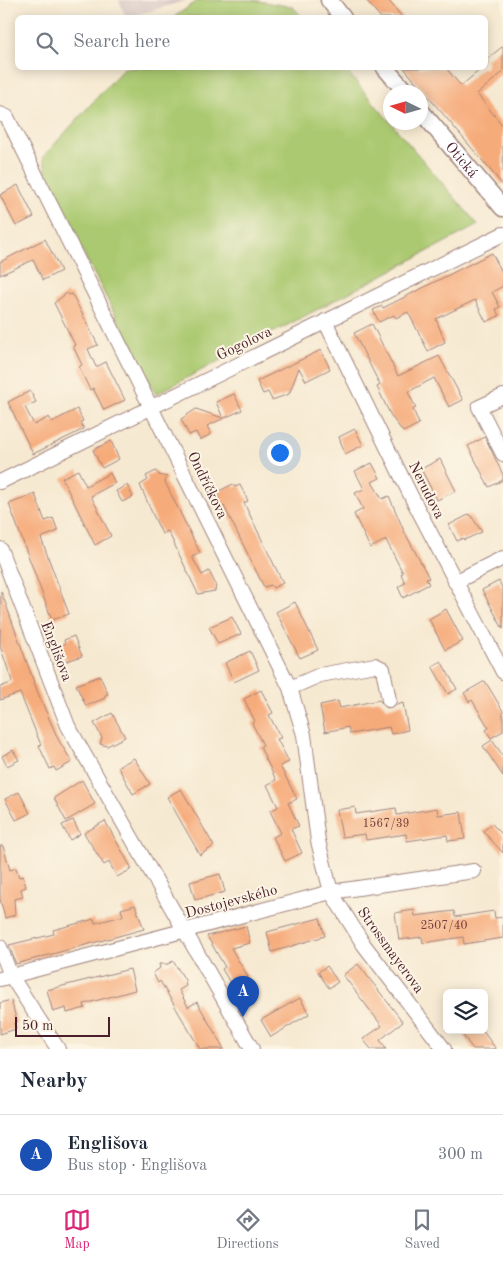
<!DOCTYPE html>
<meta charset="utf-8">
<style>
:root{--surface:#fff;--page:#f6f6f7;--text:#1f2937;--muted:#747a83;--line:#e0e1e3;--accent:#db2777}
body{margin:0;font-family:"Old Standard TT",serif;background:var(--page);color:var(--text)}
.controls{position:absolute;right:15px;bottom:15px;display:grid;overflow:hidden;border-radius:8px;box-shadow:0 2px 12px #0003}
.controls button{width:45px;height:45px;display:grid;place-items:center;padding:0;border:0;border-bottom:1px solid var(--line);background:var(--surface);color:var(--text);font:25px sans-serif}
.compass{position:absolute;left:383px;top:85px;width:45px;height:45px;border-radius:50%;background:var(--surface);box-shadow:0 2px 12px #0003;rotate:275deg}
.scale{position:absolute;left:15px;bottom:12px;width:95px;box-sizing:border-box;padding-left:5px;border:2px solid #4a1f2b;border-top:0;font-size:14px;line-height:18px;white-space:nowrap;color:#4a1f2b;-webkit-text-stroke:4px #fcf5e5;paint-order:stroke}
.you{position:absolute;left:279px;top:452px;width:18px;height:18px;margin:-12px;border:4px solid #fff;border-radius:50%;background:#1a73e8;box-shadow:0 0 0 8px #1a73e833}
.badge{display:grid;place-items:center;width:32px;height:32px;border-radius:50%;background:var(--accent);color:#fff;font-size:16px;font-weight:700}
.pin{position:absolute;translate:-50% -41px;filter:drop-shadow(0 1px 2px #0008)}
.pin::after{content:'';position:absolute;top:26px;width:18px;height:15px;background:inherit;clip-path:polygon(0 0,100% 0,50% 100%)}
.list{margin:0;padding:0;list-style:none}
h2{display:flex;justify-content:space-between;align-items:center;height:65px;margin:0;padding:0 20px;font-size:21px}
h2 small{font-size:16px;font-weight:400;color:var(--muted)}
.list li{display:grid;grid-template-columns:32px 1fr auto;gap:15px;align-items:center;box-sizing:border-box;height:80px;padding:0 20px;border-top:1px solid var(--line)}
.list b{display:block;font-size:19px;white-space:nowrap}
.list p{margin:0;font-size:16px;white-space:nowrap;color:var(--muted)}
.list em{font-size:16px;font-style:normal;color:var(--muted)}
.icon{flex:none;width:28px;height:28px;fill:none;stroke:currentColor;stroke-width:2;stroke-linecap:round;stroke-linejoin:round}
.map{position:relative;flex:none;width:503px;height:1049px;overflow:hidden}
.search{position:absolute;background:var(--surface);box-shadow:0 2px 12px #0003;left:15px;right:15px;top:15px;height:55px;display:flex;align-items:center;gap:12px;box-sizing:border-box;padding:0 18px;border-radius:8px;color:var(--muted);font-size:19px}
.sheet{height:145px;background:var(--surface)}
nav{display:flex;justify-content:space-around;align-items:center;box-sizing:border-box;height:70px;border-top:1px solid var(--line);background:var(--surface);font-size:14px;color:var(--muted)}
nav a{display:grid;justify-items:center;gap:2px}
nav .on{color:var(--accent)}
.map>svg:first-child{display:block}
</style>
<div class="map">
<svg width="503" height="1049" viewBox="0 0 503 1049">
<rect width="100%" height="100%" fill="#fcf5e5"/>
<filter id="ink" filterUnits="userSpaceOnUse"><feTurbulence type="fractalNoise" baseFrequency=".02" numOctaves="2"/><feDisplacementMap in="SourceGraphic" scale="10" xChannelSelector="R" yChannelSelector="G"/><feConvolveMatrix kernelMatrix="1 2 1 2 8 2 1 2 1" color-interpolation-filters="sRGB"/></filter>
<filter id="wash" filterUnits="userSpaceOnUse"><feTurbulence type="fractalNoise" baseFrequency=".0096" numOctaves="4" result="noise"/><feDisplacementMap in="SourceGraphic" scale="20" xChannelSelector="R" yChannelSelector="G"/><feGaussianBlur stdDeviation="1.12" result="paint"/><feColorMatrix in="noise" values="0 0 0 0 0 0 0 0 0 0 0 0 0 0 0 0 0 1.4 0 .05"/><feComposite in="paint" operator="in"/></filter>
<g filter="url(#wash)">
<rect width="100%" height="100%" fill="#f6e9d1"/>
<path fill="#d2bfbf" d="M 119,0 L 188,0 L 126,18 Z"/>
<path fill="#aac970" stroke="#7a744e" d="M 199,0 L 253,0 L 293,7 L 302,17 L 174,17 Z
M 124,68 L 344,68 L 478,225 L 156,394 L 50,188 L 43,157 Z"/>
<g id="blocks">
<path fill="#f6ab7a" d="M 366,0 L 388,0 L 403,18 L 381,18 Z
M 503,46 L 503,72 L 477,94 L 503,126 L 503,185 L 404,68 L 446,68 L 461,86 L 482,68 L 486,68 L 488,62 L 486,60 Z
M 18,185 L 34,217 L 16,226 L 0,195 Z
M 45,239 L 61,271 L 43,280 L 33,260 L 0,275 L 0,262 Z
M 492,253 L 503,274 L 503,286 L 492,292 L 500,307 L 496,309 L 499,316 L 486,322 L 475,300 L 436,319 L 445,342 L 428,351 L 408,312 L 396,318 L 394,315 L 379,322 L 373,310 L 382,306 L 383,308 Z
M 67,293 L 69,295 L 72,294 L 98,345 L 88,349 L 96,367 L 106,362 L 125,400 L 104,410 L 93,388 L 90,390 L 79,367 L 82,365 L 73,346 L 75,345 L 54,303 Z
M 372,324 L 398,376 L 439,356 L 463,400 L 449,407 L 434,378 L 408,392 L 416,408 L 413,409 L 419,424 L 403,432 L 391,416 L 377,387 L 380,385 L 354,333 Z
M 321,350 L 330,369 L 306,381 L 299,368 L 289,394 L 272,400 L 268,392 L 263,394 L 257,381 Z
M 30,391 L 36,402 L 25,407 L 34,425 L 49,417 L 52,422 L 77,409 L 83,421 L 80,422 L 84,429 L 33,454 L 8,402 Z
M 234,394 L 242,410 L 207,426 L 211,434 L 200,440 L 196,432 L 189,435 L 181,419 L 196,409 L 223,418 L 216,402 Z
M 355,429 L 363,445 L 345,454 L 339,437 Z
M 485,437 L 503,475 L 503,480 L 489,487 L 468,446 Z
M 111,441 L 119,459 L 102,468 L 93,450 Z
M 440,459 L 456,491 L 437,500 L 421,469 Z
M 372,463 L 380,478 L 372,482 L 382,499 L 389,496 L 404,531 L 429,578 L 426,579 L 429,584 L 403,598 L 398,587 L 405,583 L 401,574 L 403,573 L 386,540 L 370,548 L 354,514 L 363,509 L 355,493 L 364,489 L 355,471 Z
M 78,470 L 86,486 L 110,473 L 115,483 L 91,496 L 111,536 L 95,545 L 62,478 Z
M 156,471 L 159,475 L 167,477 L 165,482 L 200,553 L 192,557 L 202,575 L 209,571 L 216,585 L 215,591 L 198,594 L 168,531 L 162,534 L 153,515 L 140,485 L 148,480 L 146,476 Z
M 233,484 L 235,487 L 240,485 L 248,501 L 244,503 L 283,583 L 273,588 L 271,585 L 264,587 L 224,506 L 222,507 L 217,495 L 217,492 Z
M 127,485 L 133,497 L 122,502 L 116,491 Z
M 35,494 L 45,521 L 53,518 L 58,531 L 41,538 L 69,614 L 52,620 L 9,504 Z
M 470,514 L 482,532 L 464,540 L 463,538 L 457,541 L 449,525 Z
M 499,581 L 503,590 L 503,629 L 482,590 Z
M 1,591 L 38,693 L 58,739 L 72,762 L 56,771 L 54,767 L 50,769 L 39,746 L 41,745 L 20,693 L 0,700 L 0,687 L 11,683 L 12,681 L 0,646 Z
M 295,602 L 318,650 L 300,658 L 276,612 Z
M 446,609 L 463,641 L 445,650 L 429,619 Z
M 232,617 L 241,634 L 218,644 L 209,627 Z
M 74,636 L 82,656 L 67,661 L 61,645 L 65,644 L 64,640 Z
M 250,651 L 259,670 L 234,682 L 225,663 Z
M 441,661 L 457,689 L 448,694 L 432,666 Z
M 100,676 L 108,694 L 105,695 L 105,698 L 86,706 L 76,685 Z
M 485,681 L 503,711 L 503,731 L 491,738 L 486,730 L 489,728 L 472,700 L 469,702 L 464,693 Z
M 261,690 L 273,713 L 269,715 L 281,738 L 277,739 L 289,762 L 280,766 L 297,799 L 288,803 L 299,826 L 291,829 L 302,853 L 285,861 L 273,837 L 281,833 L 270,811 L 278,807 L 267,785 L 276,780 L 260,747 L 263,745 L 252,723 L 255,721 L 244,699 Z
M 379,700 L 387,708 L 403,703 L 408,730 L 391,734 L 389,727 L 350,734 L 348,727 L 325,732 L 320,705 L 338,701 L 340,708 Z
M 112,713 L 125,737 L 107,746 L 100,744 L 102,738 L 94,723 Z
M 492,740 L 503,756 L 503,776 L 483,746 Z
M 13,750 L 19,760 L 7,766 L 2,756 Z
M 134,758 L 150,784 L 133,794 L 118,767 Z
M 82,780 L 95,804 L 66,821 L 54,798 Z
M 181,789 L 214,846 L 200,855 L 167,797 Z
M 19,792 L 30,813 L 16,820 L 5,799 Z
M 355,807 L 356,814 L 396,808 L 397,815 L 437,808 L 438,815 L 461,812 L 465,839 L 448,841 L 447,835 L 407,841 L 406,834 L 366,840 L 365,834 L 342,837 L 337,810 Z
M 73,820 L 80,834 L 70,840 L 62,825 Z
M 105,821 L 132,869 L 117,877 L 109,862 L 104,865 L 84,833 Z
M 492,824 L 503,835 L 503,853 L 483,831 Z
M 0,846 L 3,846 L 10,870 L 16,868 L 19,877 L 23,876 L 26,887 L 21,889 L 23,897 L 14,899 L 15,915 L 5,918 L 0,899 Z
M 220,874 L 225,892 L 195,900 L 190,882 Z
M 135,905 L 144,929 L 16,964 L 9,945 L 54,934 L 53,930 L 94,919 L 95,923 L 123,916 L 121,909 Z
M 414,910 L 415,916 L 454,911 L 455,917 L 494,911 L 495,918 L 503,917 L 503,938 L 464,944 L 463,937 L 423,943 L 422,937 L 399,940 L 395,913 Z
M 320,918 L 325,936 L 272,952 L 267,932 Z
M 246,926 L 250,943 L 231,948 L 248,977 L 232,986 L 222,969 L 225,967 L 207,936 Z
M 173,961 L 185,980 L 186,986 L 179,990 L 188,1007 L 197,1002 L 224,1049 L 200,1049 L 160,981 L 158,983 L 153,973 L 160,968 L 159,964 L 168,964 Z
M 358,964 L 403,1022 L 380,1040 L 386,1049 L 371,1049 L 363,1039 L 382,1026 L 343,975 Z
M 327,966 L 338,982 L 329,988 L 318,972 Z
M 130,969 L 135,990 L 84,1004 L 85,1008 L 67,1013 L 66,1008 L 53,1012 L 47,990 Z
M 300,998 L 309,1014 L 271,1037 L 261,1020 Z
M 11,1000 L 17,1022 L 14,1023 L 16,1029 L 0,1034 L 0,1003 Z
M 459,1030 L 482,1030 L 496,1049 L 473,1049 Z"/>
</g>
</g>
<g filter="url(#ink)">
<use href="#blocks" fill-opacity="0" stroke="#a0847e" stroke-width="1"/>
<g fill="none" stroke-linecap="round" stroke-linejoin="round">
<defs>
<path id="minor" d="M 0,114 L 7,117 L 290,688 L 304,735 L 318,841 L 331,892 L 364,945 L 444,1049
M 325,321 L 412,498 L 503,672
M 503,396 L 479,407 L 503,454
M 0,482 L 503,234
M 0,549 L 68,726 L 252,1049
M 455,582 L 503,558
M 290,688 L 320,675 L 375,665 L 383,669 L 389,700
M 0,947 L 11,976 L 58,1049
M 0,979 L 331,892 L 474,871"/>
<g id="tertiary">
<path d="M 329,0 L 343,18"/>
<path d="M 385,68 L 406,92"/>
<path id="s1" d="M 420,110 L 503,208"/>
</g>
</defs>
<use href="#minor" stroke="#a0847e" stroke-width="16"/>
<use href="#tertiary" stroke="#a0847e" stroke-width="19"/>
<use href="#minor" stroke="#fff" stroke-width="14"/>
<use href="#tertiary" stroke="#fff" stroke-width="16"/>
</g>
</g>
<g text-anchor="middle" stroke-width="4" stroke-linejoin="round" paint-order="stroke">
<g font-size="12" fill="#75423f">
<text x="386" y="827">1567/39</text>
<text x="444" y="929">2507/40</text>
</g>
<g font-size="15" fill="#4a1f2b" stroke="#fcf5e5">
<text dy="5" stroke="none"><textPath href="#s1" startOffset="65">Otická</textPath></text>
<text transform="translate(244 343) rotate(-26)" y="5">Gogolova</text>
<text transform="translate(208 485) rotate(64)" y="5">Ondříčkova</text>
<text transform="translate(427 490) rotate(63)" y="5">Nerudova</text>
<text transform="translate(57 651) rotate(69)" y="5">Englišova</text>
<text transform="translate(231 901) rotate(-15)" y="5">Dostojevského</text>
<text transform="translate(391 950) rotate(54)" y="5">Strossmayerova</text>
</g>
</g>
</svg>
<div class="controls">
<button><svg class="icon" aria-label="layers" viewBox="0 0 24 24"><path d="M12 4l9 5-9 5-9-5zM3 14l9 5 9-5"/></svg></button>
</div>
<svg class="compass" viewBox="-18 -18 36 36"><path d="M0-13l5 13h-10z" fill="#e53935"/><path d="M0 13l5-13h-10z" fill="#747a83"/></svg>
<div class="scale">50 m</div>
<div class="you"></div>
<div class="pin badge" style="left:243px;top:1017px;background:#1a4fb4">A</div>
<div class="search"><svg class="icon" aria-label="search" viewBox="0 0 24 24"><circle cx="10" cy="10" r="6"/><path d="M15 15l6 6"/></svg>Search here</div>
</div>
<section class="sheet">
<h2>Nearby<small></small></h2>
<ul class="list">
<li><span class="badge" style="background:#1a4fb4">A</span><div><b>Englišova</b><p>Bus stop · Englišova</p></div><em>300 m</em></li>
</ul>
</section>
<nav>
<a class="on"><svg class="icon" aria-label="map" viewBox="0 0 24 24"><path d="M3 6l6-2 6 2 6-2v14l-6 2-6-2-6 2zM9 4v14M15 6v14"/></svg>Map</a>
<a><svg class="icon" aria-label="directions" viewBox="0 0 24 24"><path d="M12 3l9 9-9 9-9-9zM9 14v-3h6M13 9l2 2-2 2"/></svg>Directions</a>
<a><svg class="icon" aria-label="saved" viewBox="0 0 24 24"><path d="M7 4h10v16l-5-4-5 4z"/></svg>Saved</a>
</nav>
